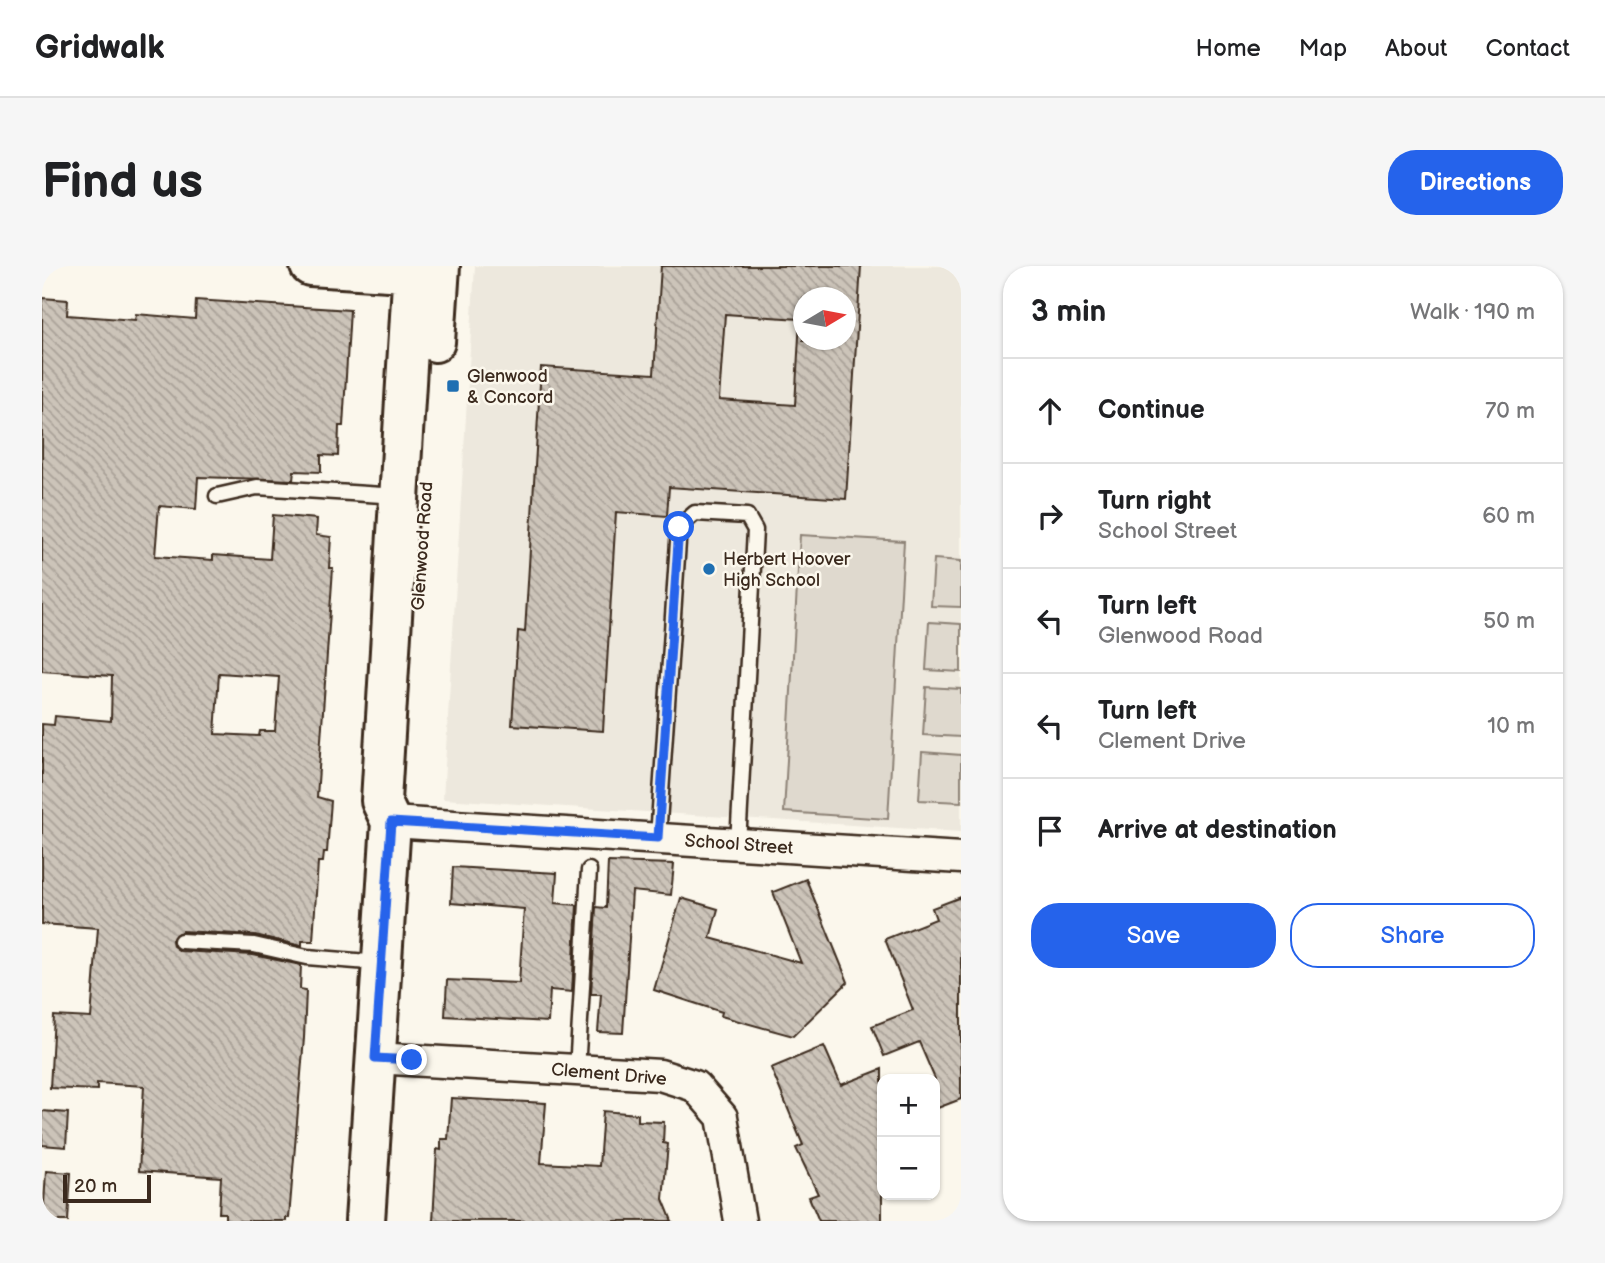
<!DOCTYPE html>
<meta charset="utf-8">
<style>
:root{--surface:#fff;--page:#f6f6f6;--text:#202124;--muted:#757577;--line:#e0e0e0;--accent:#2563eb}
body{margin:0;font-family:"Balsamiq Sans",sans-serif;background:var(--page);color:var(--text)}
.controls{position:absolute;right:21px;bottom:21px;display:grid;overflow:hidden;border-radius:14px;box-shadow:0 2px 5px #0004}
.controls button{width:63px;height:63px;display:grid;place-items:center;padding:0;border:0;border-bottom:2px solid var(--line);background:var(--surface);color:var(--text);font:35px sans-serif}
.compass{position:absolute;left:751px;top:21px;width:63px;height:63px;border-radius:50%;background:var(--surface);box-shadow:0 2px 5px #0004;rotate:80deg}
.scale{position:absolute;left:21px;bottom:18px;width:88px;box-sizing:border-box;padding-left:7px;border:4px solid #3b2a1e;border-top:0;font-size:19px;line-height:24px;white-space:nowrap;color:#3b2a1e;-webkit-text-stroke:5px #fbf7ec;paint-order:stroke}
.stop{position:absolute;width:21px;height:21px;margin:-16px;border:5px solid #2563eb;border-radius:50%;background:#fff}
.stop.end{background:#2563eb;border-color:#fff;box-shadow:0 2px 7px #0008}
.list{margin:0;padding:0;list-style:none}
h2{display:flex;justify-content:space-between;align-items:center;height:91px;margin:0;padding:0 28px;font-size:30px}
h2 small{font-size:23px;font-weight:400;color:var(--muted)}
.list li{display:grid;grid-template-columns:46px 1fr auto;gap:21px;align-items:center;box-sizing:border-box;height:105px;padding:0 28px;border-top:2px solid var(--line)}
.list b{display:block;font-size:26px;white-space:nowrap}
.list p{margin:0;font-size:23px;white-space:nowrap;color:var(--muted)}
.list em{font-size:23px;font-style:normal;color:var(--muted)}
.actions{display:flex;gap:14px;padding:21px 28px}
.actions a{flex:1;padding:16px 0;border:2px solid var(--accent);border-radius:28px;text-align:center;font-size:24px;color:var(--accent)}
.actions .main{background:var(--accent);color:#fff}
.icon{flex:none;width:38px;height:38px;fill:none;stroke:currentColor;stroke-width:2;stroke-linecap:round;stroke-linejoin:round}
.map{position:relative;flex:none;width:919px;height:955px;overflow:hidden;border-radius:28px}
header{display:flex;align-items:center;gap:42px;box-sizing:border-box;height:98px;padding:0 35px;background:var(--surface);border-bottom:2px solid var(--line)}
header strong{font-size:33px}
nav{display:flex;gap:38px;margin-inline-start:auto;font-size:24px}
.intro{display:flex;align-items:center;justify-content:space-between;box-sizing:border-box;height:168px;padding:0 42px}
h1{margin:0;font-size:49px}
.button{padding:18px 32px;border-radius:28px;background:var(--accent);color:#fff;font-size:24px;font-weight:700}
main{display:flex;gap:42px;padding:0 42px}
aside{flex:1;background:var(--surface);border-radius:28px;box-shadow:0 2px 5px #0004}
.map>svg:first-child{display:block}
</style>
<header>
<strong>Gridwalk</strong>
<nav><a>Home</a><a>Map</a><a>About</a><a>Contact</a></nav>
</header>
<div class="intro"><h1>Find us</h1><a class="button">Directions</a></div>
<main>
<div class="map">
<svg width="919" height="955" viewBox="0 0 919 955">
<defs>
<pattern id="building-back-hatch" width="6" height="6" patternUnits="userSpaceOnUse" patternTransform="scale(1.75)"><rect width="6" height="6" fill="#ccc4b9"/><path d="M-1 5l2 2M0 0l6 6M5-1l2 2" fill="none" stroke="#a79f96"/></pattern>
</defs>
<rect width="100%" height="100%" fill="#fbf7ec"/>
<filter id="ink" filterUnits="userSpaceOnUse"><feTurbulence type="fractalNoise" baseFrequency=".0143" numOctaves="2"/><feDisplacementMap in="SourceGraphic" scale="14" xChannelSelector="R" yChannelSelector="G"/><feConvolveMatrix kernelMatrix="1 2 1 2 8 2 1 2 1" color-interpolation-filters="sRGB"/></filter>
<g filter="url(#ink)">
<path fill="#ede8dd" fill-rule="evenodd" d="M 433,0 L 919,0 L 919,566 L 401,533 ZM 762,32 L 804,32 L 804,74 L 762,74 Z"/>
<path fill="#dfd9ce" stroke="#8d8276" stroke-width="2" d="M 758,269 L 862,275 L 846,553 L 742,546 Z
M 892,293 L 919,295 L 919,341 L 889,340 Z
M 887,356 L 919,358 L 919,406 L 884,404 Z
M 884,421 L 919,423 L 919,471 L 881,469 Z
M 880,486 L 919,489 L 919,536 L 877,534 Z"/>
<path fill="url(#building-back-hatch)" stroke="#3b2a1e" stroke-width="2" fill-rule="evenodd" d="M 619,0 L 819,0 L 804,233 L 627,221 L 625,250 L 574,246 L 561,465 L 470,459 L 476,365 L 483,366 L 499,101 L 612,108 ZM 761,32 L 803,32 L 803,74 L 761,74 ZM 683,48 L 758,53 L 753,139 L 677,134 Z
M 0,32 L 26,34 L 25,49 L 93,54 L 94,48 L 153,53 L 154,34 L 308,44 L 301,160 L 297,160 L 296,190 L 279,189 L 279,206 L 252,205 L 251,214 L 156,211 L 154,243 L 117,240 L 113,290 L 171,294 L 171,289 L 228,293 L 231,249 L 275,253 L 274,269 L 289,271 L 287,302 L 291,302 L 275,531 L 289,535 L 285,586 L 282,586 L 281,596 L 276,596 L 271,675 L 260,675 L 260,680 L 213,669 L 140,665 L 130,674 L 131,680 L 138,685 L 211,689 L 259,699 L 258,723 L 264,724 L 262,772 L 247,952 L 244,952 L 244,955 L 183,955 L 183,947 L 177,947 L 179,911 L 97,905 L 102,820 L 55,817 L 55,824 L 8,822 L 12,750 L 49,752 L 56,662 L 0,658 L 0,458 L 12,459 L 13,450 L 69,455 L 70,410 L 0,405 ZM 177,407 L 237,411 L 233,465 L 218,465 L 217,470 L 173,468 Z
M 566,596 L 632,598 L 629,629 L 590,625 L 581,767 L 556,766 L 559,728 L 549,728 L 554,641 L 564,642 Z
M 411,601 L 515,607 L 513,637 L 535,639 L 530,726 L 508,724 L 506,756 L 403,750 L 405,714 L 477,717 L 482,643 L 409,637 Z
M 764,613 L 806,716 L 751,770 L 679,750 L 680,746 L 612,724 L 639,632 L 676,643 L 668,672 L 759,697 L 731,626 Z
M 919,631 L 919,833 L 893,843 L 893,813 L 877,776 L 842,790 L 830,760 L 871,744 L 843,673 L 894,653 L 890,642 Z
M 782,780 L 799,819 L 840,803 L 840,955 L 777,955 L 767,931 L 776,928 L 754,882 L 761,879 L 729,802 Z
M 409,832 L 504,837 L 499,897 L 557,900 L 561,845 L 596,848 L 596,855 L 622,856 L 621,877 L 626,878 L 621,933 L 630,955 L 391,955 L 395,883 L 399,884 L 399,873 L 406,873 Z
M 0,845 L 26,847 L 24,881 L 0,879 Z
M 4,905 L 29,907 L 26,955 L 1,955 Z"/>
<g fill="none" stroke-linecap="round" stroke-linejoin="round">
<defs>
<path id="lane" d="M 175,230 L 215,221 L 356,230
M 616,572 L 637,261 L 653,247 L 705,250 L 713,264 L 696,578
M 139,675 L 212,679 L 265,691 L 338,697
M 535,804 L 547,604"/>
<path id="street" d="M 349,556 L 919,592
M 333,792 L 618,809 L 653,820 L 680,851 L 698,955"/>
<path id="secondary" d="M 268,0 L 395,8
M 393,76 L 398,0
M 323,955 L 349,556 L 339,535 L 371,0"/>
</defs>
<use href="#lane" stroke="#3b2a1e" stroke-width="19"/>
<use href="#street" stroke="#3b2a1e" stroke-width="35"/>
<use href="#secondary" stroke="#3b2a1e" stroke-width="44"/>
<use href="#lane" stroke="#fbf7ec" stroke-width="14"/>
<use href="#street" stroke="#fbf7ec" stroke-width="30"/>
<use href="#secondary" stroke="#fbf7ec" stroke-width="38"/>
</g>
</g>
<g fill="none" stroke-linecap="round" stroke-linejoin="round" filter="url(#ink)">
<path stroke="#2563eb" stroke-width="9" d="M 370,794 L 333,792 L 349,556 L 616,572 L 637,261"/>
</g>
<g fill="#1f6fb2" stroke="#fbf7ec" stroke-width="2.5">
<rect x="404" y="113" width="14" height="14" rx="3.5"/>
<circle cx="667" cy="303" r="7"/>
</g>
<g text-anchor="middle" stroke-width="5" stroke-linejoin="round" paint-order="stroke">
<g font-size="18" fill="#3b2a1e" stroke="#fbf7ec" text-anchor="start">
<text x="425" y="116">Glenwood<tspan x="425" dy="21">&amp; Concord</tspan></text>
<text x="681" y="299">Herbert Hoover<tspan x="681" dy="21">High School</tspan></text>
</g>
<g font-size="18" fill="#3b2a1e" stroke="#fbf7ec">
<text transform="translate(380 280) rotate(-86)" y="6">Glenwood Road</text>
<text transform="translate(697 578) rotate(4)" y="6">School Street</text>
<text transform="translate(567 808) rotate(5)" y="6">Clement Drive</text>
</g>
</g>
</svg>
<div class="controls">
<button>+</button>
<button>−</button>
</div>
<svg class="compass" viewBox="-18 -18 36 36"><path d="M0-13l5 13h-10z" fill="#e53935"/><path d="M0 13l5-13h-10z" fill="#757577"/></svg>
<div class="scale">20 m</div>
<div class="stop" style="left:637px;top:261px"></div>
<div class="stop end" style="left:370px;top:794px"></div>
</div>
<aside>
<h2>3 min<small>Walk · 190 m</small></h2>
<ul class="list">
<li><svg class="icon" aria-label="ahead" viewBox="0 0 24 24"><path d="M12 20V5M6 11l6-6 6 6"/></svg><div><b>Continue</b></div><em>70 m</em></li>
<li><svg class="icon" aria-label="right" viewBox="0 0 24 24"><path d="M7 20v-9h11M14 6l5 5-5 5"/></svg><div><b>Turn right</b><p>School Street</p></div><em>60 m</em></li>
<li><svg class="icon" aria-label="left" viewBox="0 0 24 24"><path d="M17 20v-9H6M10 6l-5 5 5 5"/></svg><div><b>Turn left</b><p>Glenwood Road</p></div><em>50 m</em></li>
<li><svg class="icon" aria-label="left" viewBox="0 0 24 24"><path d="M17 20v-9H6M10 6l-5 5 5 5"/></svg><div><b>Turn left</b><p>Clement Drive</p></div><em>10 m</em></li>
<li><svg class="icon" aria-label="arrive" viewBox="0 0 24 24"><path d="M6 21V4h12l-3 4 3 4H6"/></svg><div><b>Arrive at destination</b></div></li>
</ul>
<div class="actions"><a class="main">Save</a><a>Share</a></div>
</aside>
</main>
